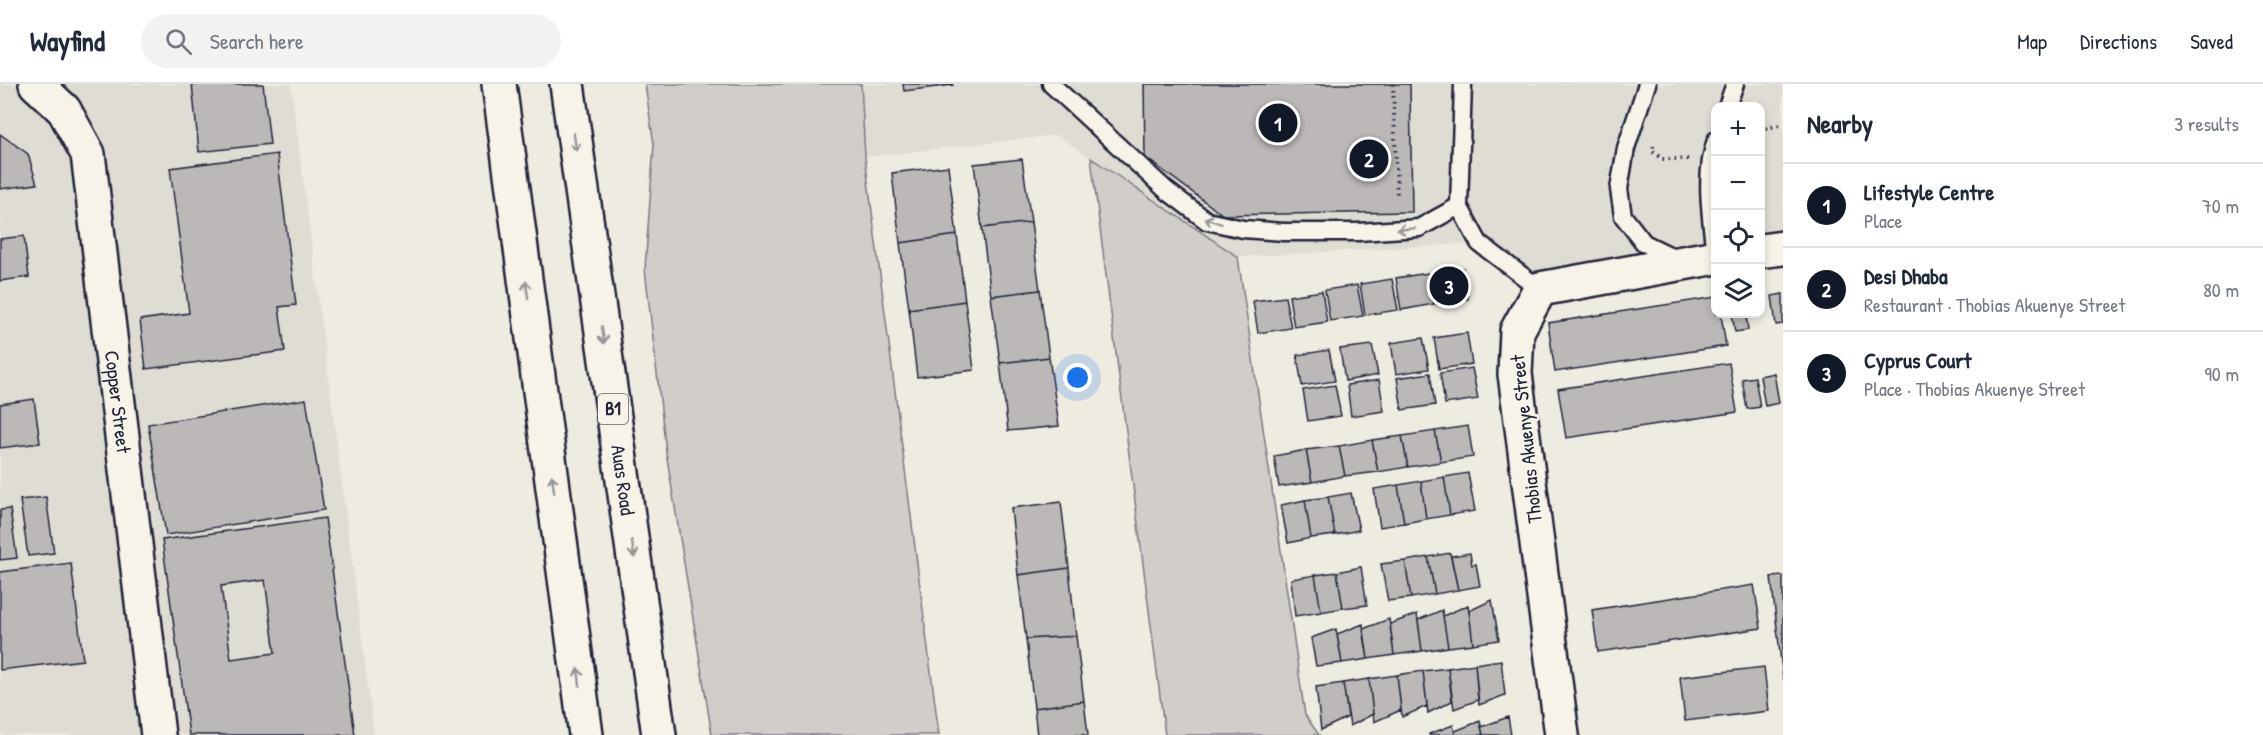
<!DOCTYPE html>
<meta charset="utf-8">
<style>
:root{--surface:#fff;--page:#f2f2f3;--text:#1f2937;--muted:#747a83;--line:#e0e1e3;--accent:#111827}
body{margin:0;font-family:"Patrick Hand",sans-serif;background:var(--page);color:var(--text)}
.controls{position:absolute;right:18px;top:18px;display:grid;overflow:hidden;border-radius:12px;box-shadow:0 3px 9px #0003}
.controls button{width:54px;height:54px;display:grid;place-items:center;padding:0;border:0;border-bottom:2px solid var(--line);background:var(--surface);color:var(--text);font:30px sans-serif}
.you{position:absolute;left:1078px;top:294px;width:21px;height:21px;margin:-15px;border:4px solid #fff;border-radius:50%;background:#1a73e8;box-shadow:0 0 0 9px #1a73e833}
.badge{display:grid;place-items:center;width:39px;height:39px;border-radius:50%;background:var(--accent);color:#fff;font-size:20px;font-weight:700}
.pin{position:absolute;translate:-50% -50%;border:3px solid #fff;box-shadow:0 2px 6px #0006}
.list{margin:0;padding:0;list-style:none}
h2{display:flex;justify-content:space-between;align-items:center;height:78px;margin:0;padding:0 24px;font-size:26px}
h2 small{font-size:20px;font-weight:400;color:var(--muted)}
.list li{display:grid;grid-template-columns:39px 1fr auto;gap:18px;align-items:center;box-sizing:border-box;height:84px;padding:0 24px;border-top:2px solid var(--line)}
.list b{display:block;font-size:22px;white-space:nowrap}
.list p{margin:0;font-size:20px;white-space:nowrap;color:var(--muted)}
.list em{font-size:20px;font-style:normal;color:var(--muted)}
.icon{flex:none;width:33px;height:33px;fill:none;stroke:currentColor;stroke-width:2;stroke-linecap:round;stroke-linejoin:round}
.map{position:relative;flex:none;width:1783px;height:651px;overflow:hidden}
header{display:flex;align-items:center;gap:36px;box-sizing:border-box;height:84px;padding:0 30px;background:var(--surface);border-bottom:2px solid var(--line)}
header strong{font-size:28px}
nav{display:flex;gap:33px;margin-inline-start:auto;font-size:21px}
.search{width:420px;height:54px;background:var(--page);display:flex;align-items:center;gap:15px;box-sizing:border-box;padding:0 21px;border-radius:33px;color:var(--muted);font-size:22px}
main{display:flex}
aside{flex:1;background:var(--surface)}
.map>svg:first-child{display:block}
</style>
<header>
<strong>Wayfind</strong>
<div class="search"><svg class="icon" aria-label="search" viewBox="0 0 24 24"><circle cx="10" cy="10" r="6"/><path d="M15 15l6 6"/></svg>Search here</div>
<nav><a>Map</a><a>Directions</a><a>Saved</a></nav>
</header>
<main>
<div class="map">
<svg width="1783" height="651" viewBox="0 0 1783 651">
<rect width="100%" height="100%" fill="#eeebe1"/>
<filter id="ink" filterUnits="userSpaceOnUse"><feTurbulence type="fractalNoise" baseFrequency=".0167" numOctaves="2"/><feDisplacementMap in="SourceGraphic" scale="12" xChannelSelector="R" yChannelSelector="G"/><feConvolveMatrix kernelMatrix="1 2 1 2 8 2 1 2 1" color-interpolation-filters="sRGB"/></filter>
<g filter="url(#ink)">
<path fill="#dfdcd4" d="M 0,0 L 291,0 L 374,651 L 0,651 Z
M 861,0 L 1783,0 L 1783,169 L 1761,172 L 1760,22 L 1716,22 L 1715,179 L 1540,205 L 1479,159 L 1238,173 L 1057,51 L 865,73 Z"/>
<path fill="#d1cdc9" stroke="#7a7882" stroke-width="1.5" d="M 645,0 L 861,0 L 865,73 L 939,651 L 712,651 L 666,368 L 645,185 L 654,61 Z
M 1091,74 L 1238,173 L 1305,631 L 1319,651 L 1165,651 Z"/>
<path fill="#bbb8b7" stroke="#22223b" stroke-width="1.5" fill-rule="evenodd" d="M 192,0 L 263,0 L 270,60 L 199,68 Z
M 903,0 L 953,0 L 953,1 L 904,7 Z
M 1144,0 L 1410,0 L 1412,128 L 1223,131 L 1145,73 Z
M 0,50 L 28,70 L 37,100 L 0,105 Z
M 277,70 L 296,221 L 279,223 L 285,267 L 146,285 L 140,236 L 189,229 L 170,84 Z
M 1022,75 L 1031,138 L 982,144 L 974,80 Z
M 948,82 L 957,151 L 900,159 L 892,89 Z
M 1031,138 L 1040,206 L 991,212 L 982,144 Z
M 957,151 L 965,217 L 909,225 L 900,159 Z
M 24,152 L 29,193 L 0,197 L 0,155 Z
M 1463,184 L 1468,215 L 1436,220 L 1431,189 Z
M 1428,189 L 1434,220 L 1401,226 L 1396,194 Z
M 1392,195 L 1398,226 L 1365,231 L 1360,200 Z
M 1357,201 L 1363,232 L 1330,237 L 1325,206 Z
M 1040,206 L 1049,273 L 1000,279 L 991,212 Z
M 1322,207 L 1327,238 L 1294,243 L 1289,212 Z
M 1783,210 L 1783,240 L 1776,241 L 1772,212 Z
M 1285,213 L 1291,244 L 1258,249 L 1253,217 Z
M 1716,213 L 1716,230 L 1721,230 L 1726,262 L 1555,288 L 1548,239 Z
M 965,217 L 974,286 L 917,293 L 909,225 Z
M 1732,230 L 1746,230 L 1748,246 L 1735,248 Z
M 1467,249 L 1472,280 L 1439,285 L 1434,254 Z
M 1423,254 L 1429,285 L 1396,290 L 1391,259 Z
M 1372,261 L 1378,291 L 1345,297 L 1340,265 Z
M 1329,266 L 1335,297 L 1302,302 L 1297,271 Z
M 1049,273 L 1059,342 L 1008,347 L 1000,279 Z
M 1729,279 L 1737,328 L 1566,354 L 1558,305 Z
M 1472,284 L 1478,315 L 1445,320 L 1440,289 Z
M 1430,289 L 1435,321 L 1402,326 L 1397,294 Z
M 1774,289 L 1779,319 L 1765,322 L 1760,292 Z
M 1755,293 L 1760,323 L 1747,325 L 1742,295 Z
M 1379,296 L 1384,327 L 1351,332 L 1347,301 Z
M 1335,301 L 1341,332 L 1308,337 L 1303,306 Z
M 34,315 L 40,359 L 0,364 L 0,320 Z
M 306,315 L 324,426 L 166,451 L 148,340 Z
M 1468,342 L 1473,373 L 1441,378 L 1435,347 Z
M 1435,347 L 1441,378 L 1408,383 L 1402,352 Z
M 1402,352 L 1408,383 L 1378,388 L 1372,356 Z
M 1372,356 L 1378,388 L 1345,392 L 1339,362 Z
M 1339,362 L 1345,392 L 1312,398 L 1306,366 Z
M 1306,366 L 1312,398 L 1279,403 L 1274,372 Z
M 1468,389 L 1475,427 L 1450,431 L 1444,393 Z
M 1444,393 L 1450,431 L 1426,435 L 1421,397 Z
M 1421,397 L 1426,435 L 1404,439 L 1398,401 Z
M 1398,401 L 1404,439 L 1380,443 L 1374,405 Z
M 1351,409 L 1359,446 L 1335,451 L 1328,413 Z
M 46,413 L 54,469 L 28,472 L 20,416 Z
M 1328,413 L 1335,451 L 1311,454 L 1305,416 Z
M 1305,416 L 1311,454 L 1288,459 L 1281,421 Z
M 1061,418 L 1069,484 L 1018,491 L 1011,424 Z
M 10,425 L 17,474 L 0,476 L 0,426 Z
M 325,434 L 355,651 L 189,651 L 162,456 ZM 265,496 L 275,569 L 231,575 L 221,502 Z
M 1450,469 L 1458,506 L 1435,510 L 1428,473 Z
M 1470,469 L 1472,481 L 1476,480 L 1480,502 L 1458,506 L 1451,472 Z
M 1428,473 L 1435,510 L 1411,514 L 1405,477 Z
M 1405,477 L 1411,514 L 1388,517 L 1381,480 Z
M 71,479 L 83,576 L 0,586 L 0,488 Z
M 1361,483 L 1367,521 L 1343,524 L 1337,488 Z
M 1069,484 L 1076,552 L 1026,555 L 1018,491 Z
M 1337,488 L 1343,524 L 1321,528 L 1315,491 Z
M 1315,491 L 1321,528 L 1295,532 L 1291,495 Z
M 1783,492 L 1783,595 L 1771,493 Z
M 1754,501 L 1761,544 L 1598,568 L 1592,526 Z
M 1492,516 L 1499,556 L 1473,560 L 1469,527 Z
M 1468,521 L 1473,560 L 1448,563 L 1443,532 Z
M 1442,526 L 1448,563 L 1422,567 L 1418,536 Z
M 1417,530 L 1422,567 L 1394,571 L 1390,540 Z
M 1389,535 L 1394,571 L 1368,575 L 1363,545 Z
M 1363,540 L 1368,575 L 1342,579 L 1337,550 Z
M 1336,545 L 1342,579 L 1316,582 L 1311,554 Z
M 1076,552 L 1084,617 L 1034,624 L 1026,555 Z
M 1501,576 L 1505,611 L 1479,621 L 1475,580 Z
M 1475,580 L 1478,616 L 1454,625 L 1448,584 Z
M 1764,583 L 1769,627 L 1685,637 L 1680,593 Z
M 1448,584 L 1452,617 L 1428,629 L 1423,587 Z
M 1423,587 L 1427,622 L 1402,633 L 1397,591 Z
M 1397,591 L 1401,626 L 1374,638 L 1369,595 Z
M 1369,595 L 1373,630 L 1350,642 L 1343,599 Z
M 1343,599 L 1348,633 L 1321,646 L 1316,603 Z
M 1084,617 L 1088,651 L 1037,651 L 1034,624 Z
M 1508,633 L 1511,651 L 1483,651 L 1481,643 Z
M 1480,637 L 1483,651 L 1455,651 L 1455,647 Z
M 1453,641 L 1455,651 L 1429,651 L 1429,650 Z"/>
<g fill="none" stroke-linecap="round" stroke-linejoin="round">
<defs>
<path id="lane" d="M 1051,0 L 1166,106 L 1207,137 L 1243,145 L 1284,148 L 1358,148 L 1419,144 L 1459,122
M 1463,0 L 1459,122 L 1479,159 L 1540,205
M 1647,0 L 1626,64 L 1619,105 L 1623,132 L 1644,159 L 1679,176
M 1727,22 L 1735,0
M 1715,173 C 1712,135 1703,93 1716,56"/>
<g id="street">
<path id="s1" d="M 36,0 L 64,26 L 88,70 L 158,651"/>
<path d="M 1760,167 L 1783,164"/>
<path d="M 1562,651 L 1515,290 L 1517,247 L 1540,205 L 1716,173"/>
</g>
<g id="highway">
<path d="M 499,0 L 586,651"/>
<path id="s2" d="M 567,0 L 659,651"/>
</g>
</defs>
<use href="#lane" stroke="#22223b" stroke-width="21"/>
<use href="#street" stroke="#22223b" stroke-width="38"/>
<use href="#highway" stroke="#22223b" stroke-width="38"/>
<path stroke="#22223b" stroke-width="4" stroke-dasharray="1.5 4.5" stroke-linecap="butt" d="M 1393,0 L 1397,111
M 1760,46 L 1783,40
M 1653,62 L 1653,68 L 1662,75 L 1689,75"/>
<use href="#lane" stroke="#f7f3e8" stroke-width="16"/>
<use href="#street" stroke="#f7f3e8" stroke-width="33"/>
<use href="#highway" stroke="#f7f3e8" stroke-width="33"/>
</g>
<defs><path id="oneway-shaft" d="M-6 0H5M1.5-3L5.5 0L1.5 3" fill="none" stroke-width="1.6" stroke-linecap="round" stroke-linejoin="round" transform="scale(1.5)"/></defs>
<g stroke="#97959a">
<use href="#oneway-shaft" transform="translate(575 58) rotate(82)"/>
<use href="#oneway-shaft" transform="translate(1213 137) rotate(-161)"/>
<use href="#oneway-shaft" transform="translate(1406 145) rotate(176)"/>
<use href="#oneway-shaft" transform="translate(527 206) rotate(-98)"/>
<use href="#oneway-shaft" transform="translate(603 251) rotate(82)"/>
<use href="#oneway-shaft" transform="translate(553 400) rotate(-98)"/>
<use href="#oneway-shaft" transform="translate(633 465) rotate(82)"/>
<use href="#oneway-shaft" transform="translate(579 593) rotate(-97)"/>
</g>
</g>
<g text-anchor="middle" stroke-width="6" stroke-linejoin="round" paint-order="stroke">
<rect fill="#f7f3e8" stroke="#62616f" stroke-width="1.5" x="598" y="310" width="30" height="30" rx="4.5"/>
<g font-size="18" font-weight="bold" fill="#22223b">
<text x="613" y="331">B1</text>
</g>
<g font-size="20" fill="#22223b" stroke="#f7f3e8">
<text dy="7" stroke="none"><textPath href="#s1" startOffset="338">Copper Street</textPath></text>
<text transform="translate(1526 355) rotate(-96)" y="7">Thobias Akuenye Street</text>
<text dy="7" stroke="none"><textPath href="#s2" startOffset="400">Auas Road</textPath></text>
</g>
</g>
</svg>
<div class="controls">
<button>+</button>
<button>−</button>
<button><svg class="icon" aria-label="locate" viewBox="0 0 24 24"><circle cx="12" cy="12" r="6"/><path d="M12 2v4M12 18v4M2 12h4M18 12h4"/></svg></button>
<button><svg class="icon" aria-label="layers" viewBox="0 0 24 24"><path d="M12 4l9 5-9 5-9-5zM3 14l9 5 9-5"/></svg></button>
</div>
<div class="you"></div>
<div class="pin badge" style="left:1278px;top:39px">1</div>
<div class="pin badge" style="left:1369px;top:75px">2</div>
<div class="pin badge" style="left:1449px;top:202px">3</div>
</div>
<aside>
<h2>Nearby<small>3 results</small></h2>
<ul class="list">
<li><span class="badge">1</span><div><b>Lifestyle Centre</b><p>Place</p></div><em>70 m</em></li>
<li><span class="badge">2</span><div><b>Desi Dhaba</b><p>Restaurant · Thobias Akuenye Street</p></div><em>80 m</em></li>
<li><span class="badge">3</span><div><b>Cyprus Court</b><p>Place · Thobias Akuenye Street</p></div><em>90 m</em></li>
</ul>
</aside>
</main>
